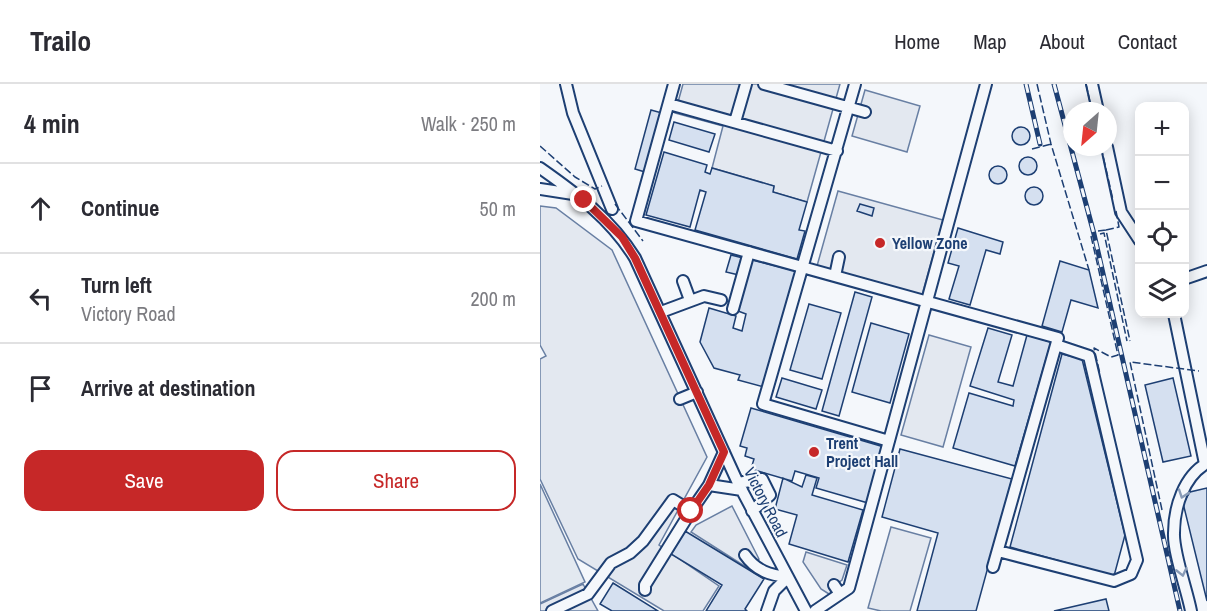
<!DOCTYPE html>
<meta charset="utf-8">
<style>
:root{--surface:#fff;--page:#f2f2f3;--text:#2b2b33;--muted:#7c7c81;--line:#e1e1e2;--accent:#c62828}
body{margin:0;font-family:"Archivo Narrow",sans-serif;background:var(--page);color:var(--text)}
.controls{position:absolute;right:18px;top:18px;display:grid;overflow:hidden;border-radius:12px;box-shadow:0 3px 15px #0003}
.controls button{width:54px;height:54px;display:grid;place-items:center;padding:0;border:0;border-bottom:2px solid var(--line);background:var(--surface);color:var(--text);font:30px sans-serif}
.compass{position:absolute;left:523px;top:18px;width:54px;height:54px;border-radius:50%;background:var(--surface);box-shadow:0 3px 15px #0003;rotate:207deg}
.stop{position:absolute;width:18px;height:18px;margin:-14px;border:4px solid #c62828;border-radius:50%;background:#fff}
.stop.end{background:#c62828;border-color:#fff;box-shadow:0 2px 6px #0008}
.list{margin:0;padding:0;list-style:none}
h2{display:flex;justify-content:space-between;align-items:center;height:78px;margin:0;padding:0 24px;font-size:26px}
h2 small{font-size:20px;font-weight:400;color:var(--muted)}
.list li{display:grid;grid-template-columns:39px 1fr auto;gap:18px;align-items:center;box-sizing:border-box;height:90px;padding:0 24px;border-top:2px solid var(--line)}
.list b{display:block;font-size:22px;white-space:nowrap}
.list p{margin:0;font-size:20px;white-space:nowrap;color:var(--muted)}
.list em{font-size:20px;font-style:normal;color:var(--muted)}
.actions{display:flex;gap:12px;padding:18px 24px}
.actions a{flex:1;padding:14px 0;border:2px solid var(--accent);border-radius:18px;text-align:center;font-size:21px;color:var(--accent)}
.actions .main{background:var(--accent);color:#fff}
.icon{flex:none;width:33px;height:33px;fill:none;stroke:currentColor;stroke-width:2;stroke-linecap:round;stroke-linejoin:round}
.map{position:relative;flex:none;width:667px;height:527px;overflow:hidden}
header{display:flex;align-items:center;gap:36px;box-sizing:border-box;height:84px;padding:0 30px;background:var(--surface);border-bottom:2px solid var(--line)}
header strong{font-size:28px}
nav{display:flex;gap:33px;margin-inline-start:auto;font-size:21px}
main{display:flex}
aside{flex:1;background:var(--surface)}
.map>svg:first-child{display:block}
</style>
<header>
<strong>Trailo</strong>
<nav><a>Home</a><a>Map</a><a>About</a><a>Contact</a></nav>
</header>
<main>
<aside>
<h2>4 min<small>Walk · 250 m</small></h2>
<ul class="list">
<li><svg class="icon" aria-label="ahead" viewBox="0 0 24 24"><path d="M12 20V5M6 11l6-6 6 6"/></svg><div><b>Continue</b></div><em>50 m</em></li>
<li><svg class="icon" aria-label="left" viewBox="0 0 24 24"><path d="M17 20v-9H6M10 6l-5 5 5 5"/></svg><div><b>Turn left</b><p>Victory Road</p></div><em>200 m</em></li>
<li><svg class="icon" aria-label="arrive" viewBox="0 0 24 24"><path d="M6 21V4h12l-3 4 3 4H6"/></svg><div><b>Arrive at destination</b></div></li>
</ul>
<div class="actions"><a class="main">Save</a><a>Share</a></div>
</aside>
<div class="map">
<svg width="667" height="527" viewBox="0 0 667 527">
<rect width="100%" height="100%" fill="#f4f7fb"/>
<path fill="#e3e9f0" stroke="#687fa3" stroke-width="1.5" d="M 0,400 L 45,498 L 0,519 Z"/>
<path fill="#e3e8f0" stroke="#687fa3" stroke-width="1.5" d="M 143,0 L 300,0 L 267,118 L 233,108 L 234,102 L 172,84 L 183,42 L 135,29 Z
M 325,6 L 380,22 L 367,68 L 312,52 Z
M 298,107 L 403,136 L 382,211 L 277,182 Z
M 0,122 L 16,124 L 72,166 L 167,373 L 119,461 L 179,502 L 163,527 L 124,527 L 38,475 L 0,395 L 0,275 L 6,272 L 0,261 Z
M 389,251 L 431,263 L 403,363 L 361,351 Z
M 192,422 L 219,475 L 209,485 L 151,448 L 156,441 Z
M 351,443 L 391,454 L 370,527 L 341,527 L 328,524 Z
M 266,468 L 307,481 L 302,496 L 298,499 L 300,503 L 289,510 L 281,505 L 263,478 Z
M 43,500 L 58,527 L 0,527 L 0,520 Z"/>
<path fill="#d5e0f0" stroke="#1d3f73" stroke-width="1.5" d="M 111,26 L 122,29 L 105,88 L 95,85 Z
M 134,38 L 175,50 L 169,68 L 129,56 Z
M472 52a9 9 0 1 1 18 0a9 9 0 1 1-18 0Z
M 124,68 L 167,81 L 165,88 L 170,90 L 172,84 L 234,102 L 233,108 L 267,118 L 259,146 L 265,147 L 257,175 L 155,146 L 166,108 L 160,106 L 150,143 L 106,131 Z
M479 82a9 9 0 1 1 18 0a9 9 0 1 1-18 0Z
M449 91a9 9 0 1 1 18 0a9 9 0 1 1-18 0Z
M485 112a9 9 0 1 1 18 0a9 9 0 1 1-18 0Z
M 320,120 L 334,124 L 332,132 L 317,127 Z
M 418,144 L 463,158 L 460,170 L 446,166 L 430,221 L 409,215 L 419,182 L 408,179 Z
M 191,171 L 203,174 L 199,191 L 186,188 Z
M 212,176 L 256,187 L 224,303 L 198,296 L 200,291 L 174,284 L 160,258 L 169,224 L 196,232 L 193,244 L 202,247 L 206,230 L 198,227 Z
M 520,177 L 549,186 L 558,224 L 531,216 L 522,248 L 502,242 Z
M 315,208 L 332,213 L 299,332 L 282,327 Z
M 269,220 L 301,229 L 282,295 L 250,286 Z
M 331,239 L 369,250 L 350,319 L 312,308 Z
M 448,244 L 472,251 L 458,298 L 473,302 L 487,251 L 511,258 L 475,382 L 413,364 L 429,309 L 473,322 L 474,316 L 430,302 Z
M 522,270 L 542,275 L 585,451 L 574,492 L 470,463 Z
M 242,294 L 282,306 L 276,325 L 236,313 Z
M 633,294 L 651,372 L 623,378 L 605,301 Z
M 211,324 L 344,363 L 328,419 L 276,404 L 279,394 L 255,387 L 252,397 L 211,385 L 214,375 L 205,372 L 207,364 L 200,362 Z
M 360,365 L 472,395 L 436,527 L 377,527 L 398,449 L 342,433 Z
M 266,391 L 277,394 L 272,411 L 323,426 L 308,478 L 249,460 L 257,431 L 235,425 L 243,394 L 262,403 Z
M 667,404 L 667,517 L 643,419 L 650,408 Z
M 145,447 L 224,495 L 205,525 L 207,527 L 166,527 L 182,501 L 131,470 Z
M 73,499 L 118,527 L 72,527 L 60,520 Z
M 566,515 L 569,527 L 514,527 Z"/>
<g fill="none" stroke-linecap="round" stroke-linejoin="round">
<defs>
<path id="minor" d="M 26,0 L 33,29 L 72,125
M 134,0 L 96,137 L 518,254 L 453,483
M 224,0 L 325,28
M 315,0 L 223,320 L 349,357
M 552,0 L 558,27
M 129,20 L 297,67
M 195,38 L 206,0
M 567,63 L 581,128 L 600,157
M 0,84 C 37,110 71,135 95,174 L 198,399 L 266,527
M 0,105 L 33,110
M 295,192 L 299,173
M 644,195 L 667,187
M 143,197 L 150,216
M 193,225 L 209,168
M 121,228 L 164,212 L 181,216
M 634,230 L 665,380
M 140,315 L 157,308
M 198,399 L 222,395 L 230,411 L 212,427
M 169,401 L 184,368
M 458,467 L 574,497 L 591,490 L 597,476 L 549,272 L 516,261
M 205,471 C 216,487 230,491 248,493
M 105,506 L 105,501 L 151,427
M 300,510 L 309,504 L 446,0
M 12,527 L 48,510 L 71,479 L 90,469 L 103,457 L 133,416 L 151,427 L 169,401 L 202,406
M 227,527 L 234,507 L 248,493
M 275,527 L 300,510 L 294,501
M 651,527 C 647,506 633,468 634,449 C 634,423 644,392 667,379"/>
</defs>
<use href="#minor" stroke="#1d3f73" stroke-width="14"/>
<use href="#minor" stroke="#f4f7fb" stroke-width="10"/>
<defs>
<path id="rail" d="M 486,0 L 500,60
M 514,0 L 554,150 L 640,527"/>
</defs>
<use href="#rail" stroke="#1d3f73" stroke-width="5"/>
<use href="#rail" stroke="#f4f7fb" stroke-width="3" stroke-dasharray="9" stroke-linecap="butt"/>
<path stroke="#1d3f73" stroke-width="1.5" stroke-dasharray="8 3" stroke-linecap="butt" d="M 497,0 L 511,60 L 549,186
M 546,0 L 552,27
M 0,62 L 35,93 L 55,105 L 62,102
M 561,63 L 573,116
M 492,65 L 511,60
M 75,120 L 103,157
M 566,146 L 579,143 L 576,127
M 558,147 L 566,146 L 590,257
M 560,150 L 564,149 L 587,257
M 551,152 L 578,271 L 571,273 L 554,264 L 560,290
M 622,426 L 590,278 L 659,287"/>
</g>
<defs><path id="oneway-chevron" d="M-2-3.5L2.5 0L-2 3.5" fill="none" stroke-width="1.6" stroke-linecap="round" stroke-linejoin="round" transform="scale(1.5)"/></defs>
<g stroke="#889bb7">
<use href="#oneway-chevron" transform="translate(643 410) rotate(109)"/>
<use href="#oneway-chevron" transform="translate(642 488) rotate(77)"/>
</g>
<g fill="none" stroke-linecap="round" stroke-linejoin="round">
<path stroke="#c62828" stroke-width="8" d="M 44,116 L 82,153 L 95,174 L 184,368 L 169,401 L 151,427"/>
</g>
<g fill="#c62828" stroke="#f4f7fb" stroke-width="2">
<circle cx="340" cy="159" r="6"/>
<circle cx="274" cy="368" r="6"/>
</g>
<g text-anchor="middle" stroke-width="4.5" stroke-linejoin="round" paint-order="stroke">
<g font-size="16" font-weight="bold" fill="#1d3f73" stroke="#f4f7fb" text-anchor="start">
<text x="352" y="165">Yellow Zone</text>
<text x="286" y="365">Trent<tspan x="286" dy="18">Project Hall</tspan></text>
</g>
<g font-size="16" fill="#1d3f73" stroke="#f4f7fb">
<text transform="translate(226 418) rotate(63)" y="6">Victory Road</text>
</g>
</g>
</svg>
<div class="controls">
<button>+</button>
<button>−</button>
<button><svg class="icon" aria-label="locate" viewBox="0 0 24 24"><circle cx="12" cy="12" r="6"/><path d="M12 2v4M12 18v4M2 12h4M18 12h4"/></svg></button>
<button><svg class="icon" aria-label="layers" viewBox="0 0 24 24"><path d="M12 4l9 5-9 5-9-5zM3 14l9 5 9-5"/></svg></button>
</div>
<svg class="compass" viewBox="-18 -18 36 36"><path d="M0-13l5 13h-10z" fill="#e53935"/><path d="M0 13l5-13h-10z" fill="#7c7c81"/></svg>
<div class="stop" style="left:151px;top:427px"></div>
<div class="stop end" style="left:44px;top:116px"></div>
</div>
</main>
